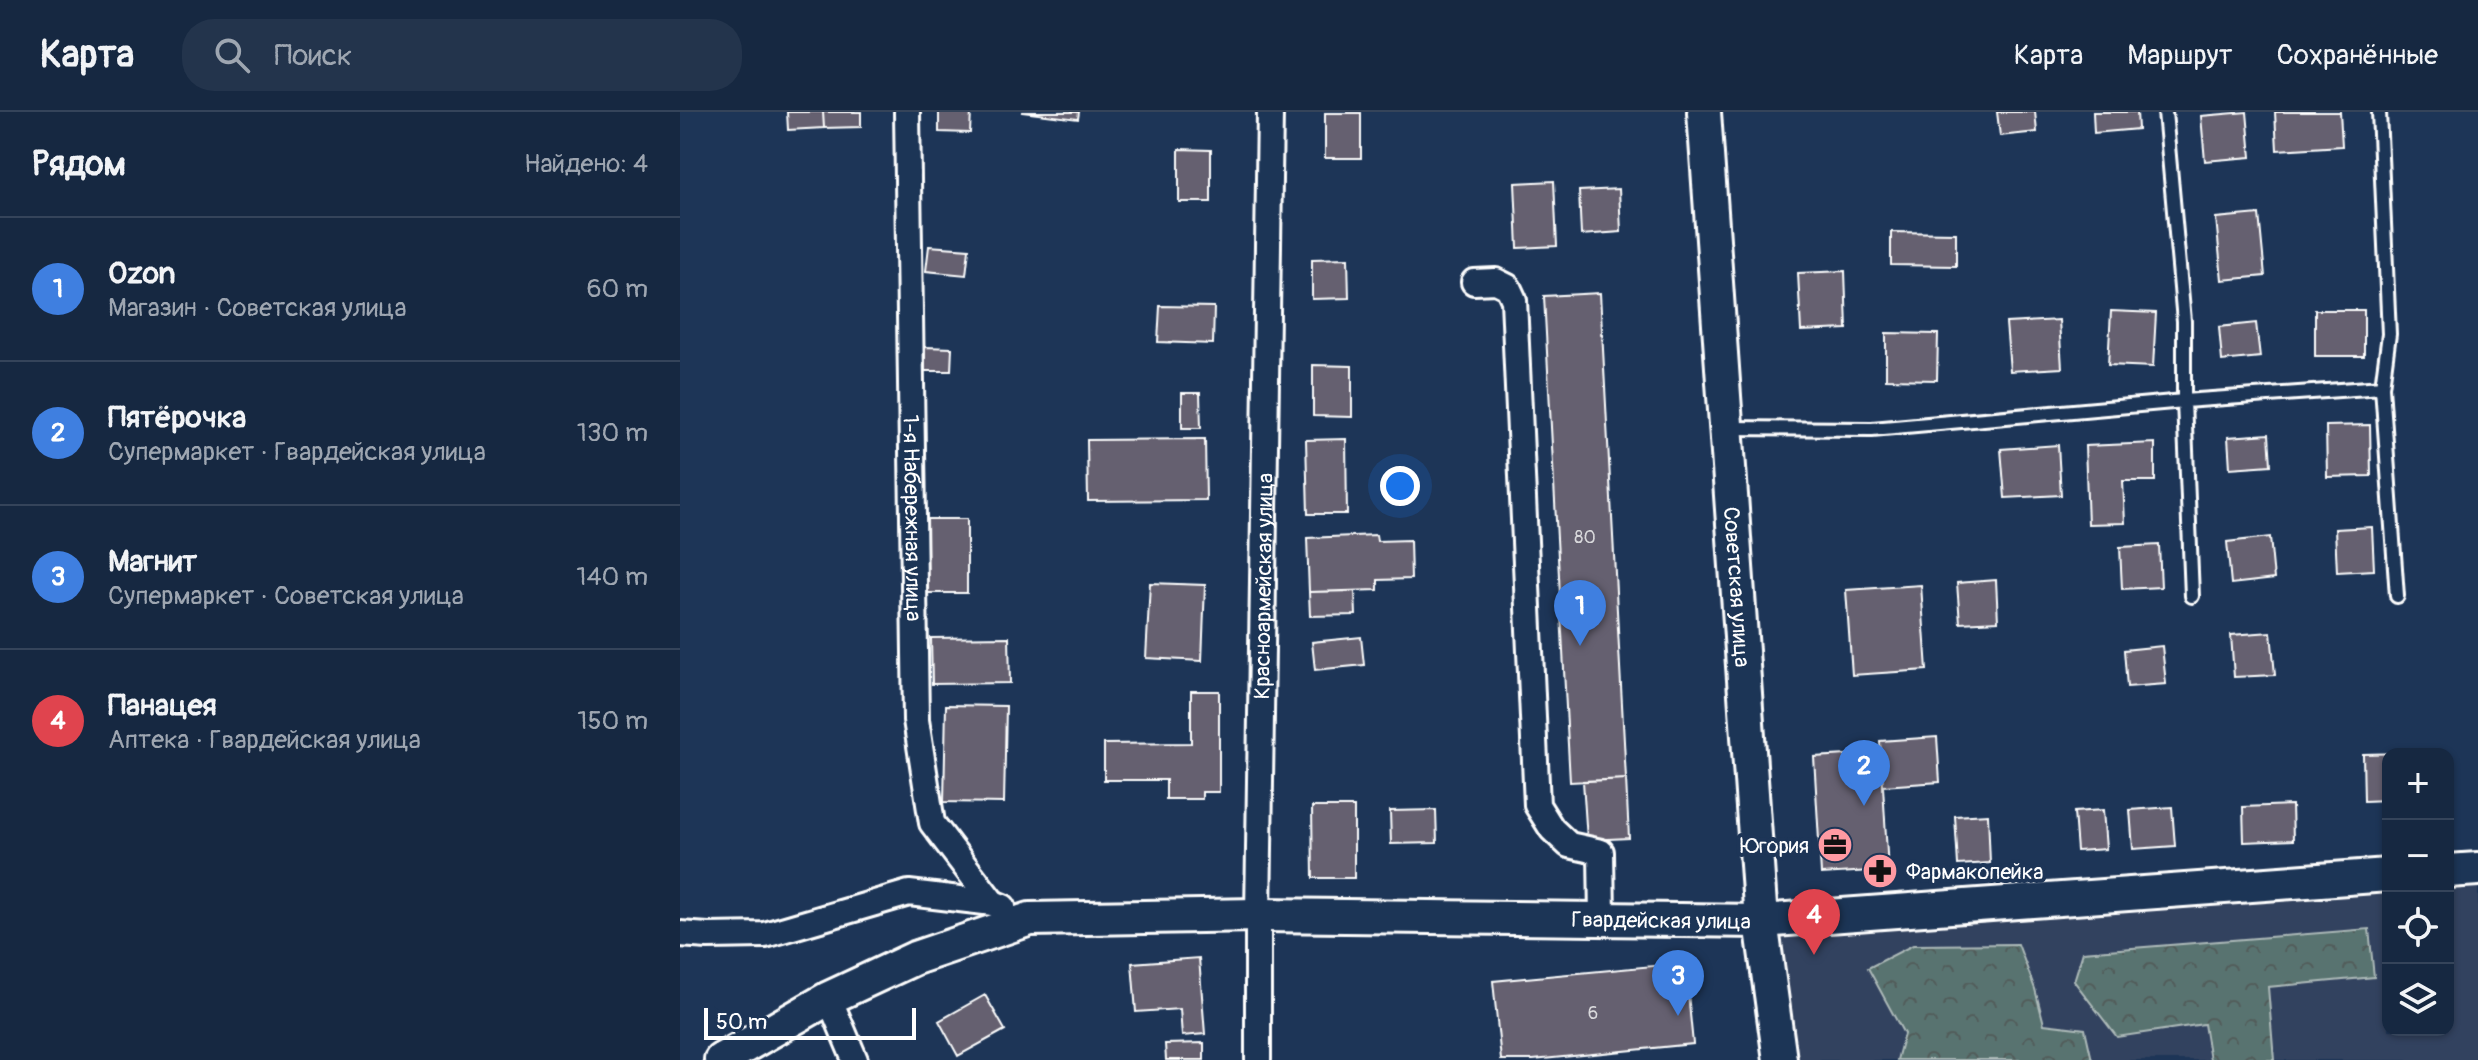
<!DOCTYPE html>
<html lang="ru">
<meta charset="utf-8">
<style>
:root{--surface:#162841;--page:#23344c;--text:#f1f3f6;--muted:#9ea6b1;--line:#35445a;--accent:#1a73e8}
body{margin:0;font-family:Pangolin,sans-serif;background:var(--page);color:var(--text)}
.controls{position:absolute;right:24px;bottom:24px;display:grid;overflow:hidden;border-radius:16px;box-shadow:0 2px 6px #0004}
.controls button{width:72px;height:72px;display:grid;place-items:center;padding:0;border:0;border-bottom:2px solid var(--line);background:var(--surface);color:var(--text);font:40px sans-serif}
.scale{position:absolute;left:24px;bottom:20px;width:212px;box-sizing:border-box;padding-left:8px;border:4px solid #fff;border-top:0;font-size:22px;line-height:28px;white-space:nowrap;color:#fff;-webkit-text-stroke:6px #1d3557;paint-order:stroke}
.you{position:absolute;left:720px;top:374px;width:28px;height:28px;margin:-20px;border:6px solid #fff;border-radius:50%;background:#1a73e8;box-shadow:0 0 0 12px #1a73e833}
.badge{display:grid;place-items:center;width:52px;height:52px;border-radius:50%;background:var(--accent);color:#fff;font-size:26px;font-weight:700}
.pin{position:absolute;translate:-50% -66px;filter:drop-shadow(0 2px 4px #0008)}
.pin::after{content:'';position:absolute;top:42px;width:28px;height:24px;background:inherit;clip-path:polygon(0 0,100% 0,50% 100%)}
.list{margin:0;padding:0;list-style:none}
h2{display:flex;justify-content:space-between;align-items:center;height:104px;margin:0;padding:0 32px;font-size:34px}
h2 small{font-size:26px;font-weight:400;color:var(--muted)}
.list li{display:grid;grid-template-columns:52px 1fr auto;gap:24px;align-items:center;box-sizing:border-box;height:144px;padding:0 32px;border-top:2px solid var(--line)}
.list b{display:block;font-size:30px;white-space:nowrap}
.list p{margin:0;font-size:26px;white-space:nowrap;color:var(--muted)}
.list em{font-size:26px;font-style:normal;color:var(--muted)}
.icon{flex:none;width:44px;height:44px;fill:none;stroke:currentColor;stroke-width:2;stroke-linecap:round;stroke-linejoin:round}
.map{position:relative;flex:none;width:1798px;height:948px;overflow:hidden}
header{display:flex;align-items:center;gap:48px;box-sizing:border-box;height:112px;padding:0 40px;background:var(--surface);border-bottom:2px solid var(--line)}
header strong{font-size:38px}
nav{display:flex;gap:44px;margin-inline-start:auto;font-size:28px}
.search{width:560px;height:72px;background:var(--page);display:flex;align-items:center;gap:20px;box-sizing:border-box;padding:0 28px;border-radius:32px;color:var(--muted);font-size:30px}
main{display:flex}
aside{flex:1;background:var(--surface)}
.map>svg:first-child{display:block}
</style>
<header>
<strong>Карта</strong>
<div class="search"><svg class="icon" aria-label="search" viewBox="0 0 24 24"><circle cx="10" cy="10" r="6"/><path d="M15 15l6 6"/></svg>Поиск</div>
<nav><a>Карта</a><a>Маршрут</a><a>Сохранённые</a></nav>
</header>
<main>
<aside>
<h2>Рядом<small>Найдено: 4</small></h2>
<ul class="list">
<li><span class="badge" style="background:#3f7fe0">1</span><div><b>Ozon</b><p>Магазин · Советская улица</p></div><em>60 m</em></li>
<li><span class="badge" style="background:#3f7fe0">2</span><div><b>Пятёрочка</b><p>Супермаркет · Гвардейская улица</p></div><em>130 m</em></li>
<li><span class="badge" style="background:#3f7fe0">3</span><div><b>Магнит</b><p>Супермаркет · Советская улица</p></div><em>140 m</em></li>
<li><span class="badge" style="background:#e0444e">4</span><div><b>Панацея</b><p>Аптека · Гвардейская улица</p></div><em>150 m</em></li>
</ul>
</aside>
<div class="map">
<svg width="1798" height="948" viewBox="0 0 1798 948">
<defs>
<pattern id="forest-crowns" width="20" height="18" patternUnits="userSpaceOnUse" patternTransform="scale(2)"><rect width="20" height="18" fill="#597370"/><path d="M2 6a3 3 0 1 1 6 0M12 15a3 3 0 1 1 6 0" fill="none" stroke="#515c5a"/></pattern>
</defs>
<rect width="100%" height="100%" fill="#1d3557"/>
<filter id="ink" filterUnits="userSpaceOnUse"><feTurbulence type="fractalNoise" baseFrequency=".0125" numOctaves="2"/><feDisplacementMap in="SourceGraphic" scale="16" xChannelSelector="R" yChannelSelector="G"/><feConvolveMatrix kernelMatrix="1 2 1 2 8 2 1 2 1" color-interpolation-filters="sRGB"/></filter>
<g filter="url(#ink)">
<path fill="#33425e" d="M 1798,757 L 1798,948 L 1100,948 L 1081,809 L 1708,763 L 1708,918 L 1768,918 L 1768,759 Z"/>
<path fill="url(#forest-crowns)" stroke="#acb9b8" stroke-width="2" d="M 1689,817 L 1694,865 L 1588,875 L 1594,948 L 1530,948 L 1524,912 L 1437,925 L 1394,869 L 1403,840 Z
M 1338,832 L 1355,877 L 1364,912 L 1405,917 L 1412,948 L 1217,948 L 1224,922 L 1188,856 L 1233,833 Z"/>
<path fill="#656170" stroke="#fff" stroke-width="2" d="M 107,0 L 143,0 L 144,16 L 108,18 Z
M 143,0 L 181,0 L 181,15 L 144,16 Z
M 259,0 L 291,0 L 290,21 L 259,20 Z
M 342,0 L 399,0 L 398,7 Z
M 1317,0 L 1355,0 L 1357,20 L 1320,24 Z
M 1413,0 L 1457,0 L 1458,17 L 1414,21 Z
M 1567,0 L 1571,45 L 1525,49 L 1521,4 Z
M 1595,0 L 1660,0 L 1662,34 L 1597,38 Z
M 645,1 L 681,1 L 681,46 L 645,46 Z
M 499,37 L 531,38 L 531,90 L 499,90 Z
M 874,69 L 877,134 L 838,136 L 835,71 Z
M 939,77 L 941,120 L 901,123 L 899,79 Z
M 1579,102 L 1585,164 L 1542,168 L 1536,106 Z
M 1211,120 L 1276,121 L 1276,154 L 1211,153 Z
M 249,134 L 289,137 L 286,163 L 246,159 Z
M 668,146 L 669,186 L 632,187 L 632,147 Z
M 1165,159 L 1167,217 L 1121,219 L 1118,161 Z
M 920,181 L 946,667 L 890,670 L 864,184 Z
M 480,194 L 534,195 L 533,232 L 478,230 Z
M 1635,198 L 1684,198 L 1684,244 L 1635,244 Z
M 1431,199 L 1476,201 L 1473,255 L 1428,253 Z
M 1379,208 L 1382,256 L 1330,259 L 1326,211 Z
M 1576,211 L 1580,245 L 1542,249 L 1539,215 Z
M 1206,221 L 1258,222 L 1257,268 L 1206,267 Z
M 245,235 L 272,236 L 271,259 L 245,259 Z
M 633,253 L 672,254 L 672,305 L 633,304 Z
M 502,281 L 520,281 L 521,316 L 502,316 Z
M 1690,313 L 1691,364 L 1647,365 L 1646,314 Z
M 1589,322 L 1591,353 L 1550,356 L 1548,325 Z
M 525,327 L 526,388 L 408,389 L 407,328 Z
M 666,327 L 667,402 L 628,402 L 626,328 Z
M 1475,331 L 1475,369 L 1443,369 L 1445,411 L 1408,412 L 1405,334 Z
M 1378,333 L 1381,383 L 1325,386 L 1321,337 Z
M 240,407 L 287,407 L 287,481 L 240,481 Z
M 1692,415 L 1694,458 L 1657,460 L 1655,417 Z
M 696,423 L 697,429 L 730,428 L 731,467 L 698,468 L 698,478 L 629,480 L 627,426 Z
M 1590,425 L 1594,467 L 1551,472 L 1547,430 Z
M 1479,433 L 1481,475 L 1442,477 L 1440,435 Z
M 1316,468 L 1318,509 L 1280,511 L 1277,471 Z
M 470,471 L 525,473 L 522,549 L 466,546 Z
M 1241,473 L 1247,558 L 1172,563 L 1166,478 Z
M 675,479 L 676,503 L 630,504 L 629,480 Z
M 1591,520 L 1595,563 L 1554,565 L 1551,523 Z
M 329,525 L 330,571 L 252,572 L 251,526 Z
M 681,525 L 684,553 L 635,558 L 632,530 Z
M 1482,534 L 1486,572 L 1447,575 L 1444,538 Z
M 511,579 L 539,579 L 539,680 L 522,680 L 522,687 L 486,687 L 486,668 L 424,668 L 424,632 L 511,631 Z
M 266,593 L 326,594 L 324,691 L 264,690 Z
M 1257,625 L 1260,670 L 1203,674 L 1200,629 Z
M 1201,641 L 1208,758 L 1141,762 L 1134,645 Z
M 1726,641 L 1708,642 L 1708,688 L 1684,689 L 1683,642 Z
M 946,667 L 949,726 L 907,728 L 903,669 Z
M 1612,693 L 1613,728 L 1564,730 L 1563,695 Z
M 632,695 L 674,695 L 674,766 L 633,766 Z
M 1492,695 L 1495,734 L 1453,737 L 1450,698 Z
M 756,698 L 757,731 L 711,732 L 710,699 Z
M 1423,698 L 1426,737 L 1397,739 L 1394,700 Z
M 1308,702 L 1310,751 L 1278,753 L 1275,704 Z
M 519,846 L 525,922 L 502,924 L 500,897 L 456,900 L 452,851 Z
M 1005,851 L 1013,932 L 853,948 L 821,948 L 813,869 Z
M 305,883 L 325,918 L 278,944 L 259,909 Z
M 524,931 L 524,948 L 486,948 L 485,932 Z"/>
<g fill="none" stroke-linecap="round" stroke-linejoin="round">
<defs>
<path id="lane" d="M 1485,0 L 1504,209 L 1504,289 L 1512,484
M 1699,0 L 1709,222 L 1702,275 L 1717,484
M 1047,316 L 1192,317 L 1504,289 L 1702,275"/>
<g id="street">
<path id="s1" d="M 227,0 L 236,608 L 252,711 L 313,791"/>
<path d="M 794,170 L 816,169 L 828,175 L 834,188 L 857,693 L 872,717 L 889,733 L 921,740 L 922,807"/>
<path d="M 0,822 L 28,824 L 85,823 L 229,781 L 313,791 L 323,795"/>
<path d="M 149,886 L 175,948"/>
<path id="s2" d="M 578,948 L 578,803 L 590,0"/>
</g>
<g id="secondary">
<path id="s3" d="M 1024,0 L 1081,809 L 1100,948"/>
<path d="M 1768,759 L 1798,757"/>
<path id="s4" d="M 41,948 L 149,886 L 235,846 L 350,807 L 578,803 L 1081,809 L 1708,763"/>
</g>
</defs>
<use href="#lane" stroke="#fff" stroke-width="18"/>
<use href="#street" stroke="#fff" stroke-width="30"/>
<use href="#secondary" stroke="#fff" stroke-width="38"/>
<use href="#lane" stroke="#1d3557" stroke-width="12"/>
<use href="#street" stroke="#1d3557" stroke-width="24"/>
<use href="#secondary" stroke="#1d3557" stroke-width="32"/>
</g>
</g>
<defs>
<symbol id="office-disc" viewBox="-11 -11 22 22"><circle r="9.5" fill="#ff9aa2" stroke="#1d3557"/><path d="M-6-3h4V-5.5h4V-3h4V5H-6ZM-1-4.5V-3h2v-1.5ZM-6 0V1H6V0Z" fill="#111"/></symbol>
<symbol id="pharmacy-disc" viewBox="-11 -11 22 22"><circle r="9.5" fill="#ff9aa2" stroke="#1d3557"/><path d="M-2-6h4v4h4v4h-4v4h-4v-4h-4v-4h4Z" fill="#111"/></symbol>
</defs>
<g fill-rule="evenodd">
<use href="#office-disc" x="1135" y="713" width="40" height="40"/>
<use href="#pharmacy-disc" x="1180" y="739" width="40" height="40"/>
</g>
<g text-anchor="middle" stroke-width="8" stroke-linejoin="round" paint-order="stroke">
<g font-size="18" fill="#d8d8db">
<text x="905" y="431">80</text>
<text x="913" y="907">6</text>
</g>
<g font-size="22" fill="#fff" stroke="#1d3557">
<text dy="8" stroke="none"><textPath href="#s1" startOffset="406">1-я Набережная улица</textPath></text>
<text dy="8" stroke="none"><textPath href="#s2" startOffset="474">Красноармейская улица</textPath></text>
<text dy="8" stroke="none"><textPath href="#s3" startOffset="476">Советская улица</textPath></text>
<text dy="8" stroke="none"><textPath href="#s4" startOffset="972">Гвардейская улица</textPath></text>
</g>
<g font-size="22" fill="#fff" stroke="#1d3557" text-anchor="end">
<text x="1129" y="741">Югория</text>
<text x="1226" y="767" text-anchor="start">Фармакопейка</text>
</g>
</g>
</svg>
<div class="controls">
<button>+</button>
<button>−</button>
<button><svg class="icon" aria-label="locate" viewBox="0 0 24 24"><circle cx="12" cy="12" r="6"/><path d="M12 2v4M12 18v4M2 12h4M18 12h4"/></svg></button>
<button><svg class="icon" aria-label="layers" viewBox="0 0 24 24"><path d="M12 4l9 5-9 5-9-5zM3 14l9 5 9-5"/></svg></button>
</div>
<div class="scale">50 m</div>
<div class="you"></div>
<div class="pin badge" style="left:900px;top:534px;background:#3f7fe0">1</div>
<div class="pin badge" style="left:1184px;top:694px;background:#3f7fe0">2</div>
<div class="pin badge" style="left:998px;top:904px;background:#3f7fe0">3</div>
<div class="pin badge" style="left:1134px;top:843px;background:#e0444e">4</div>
</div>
</main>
